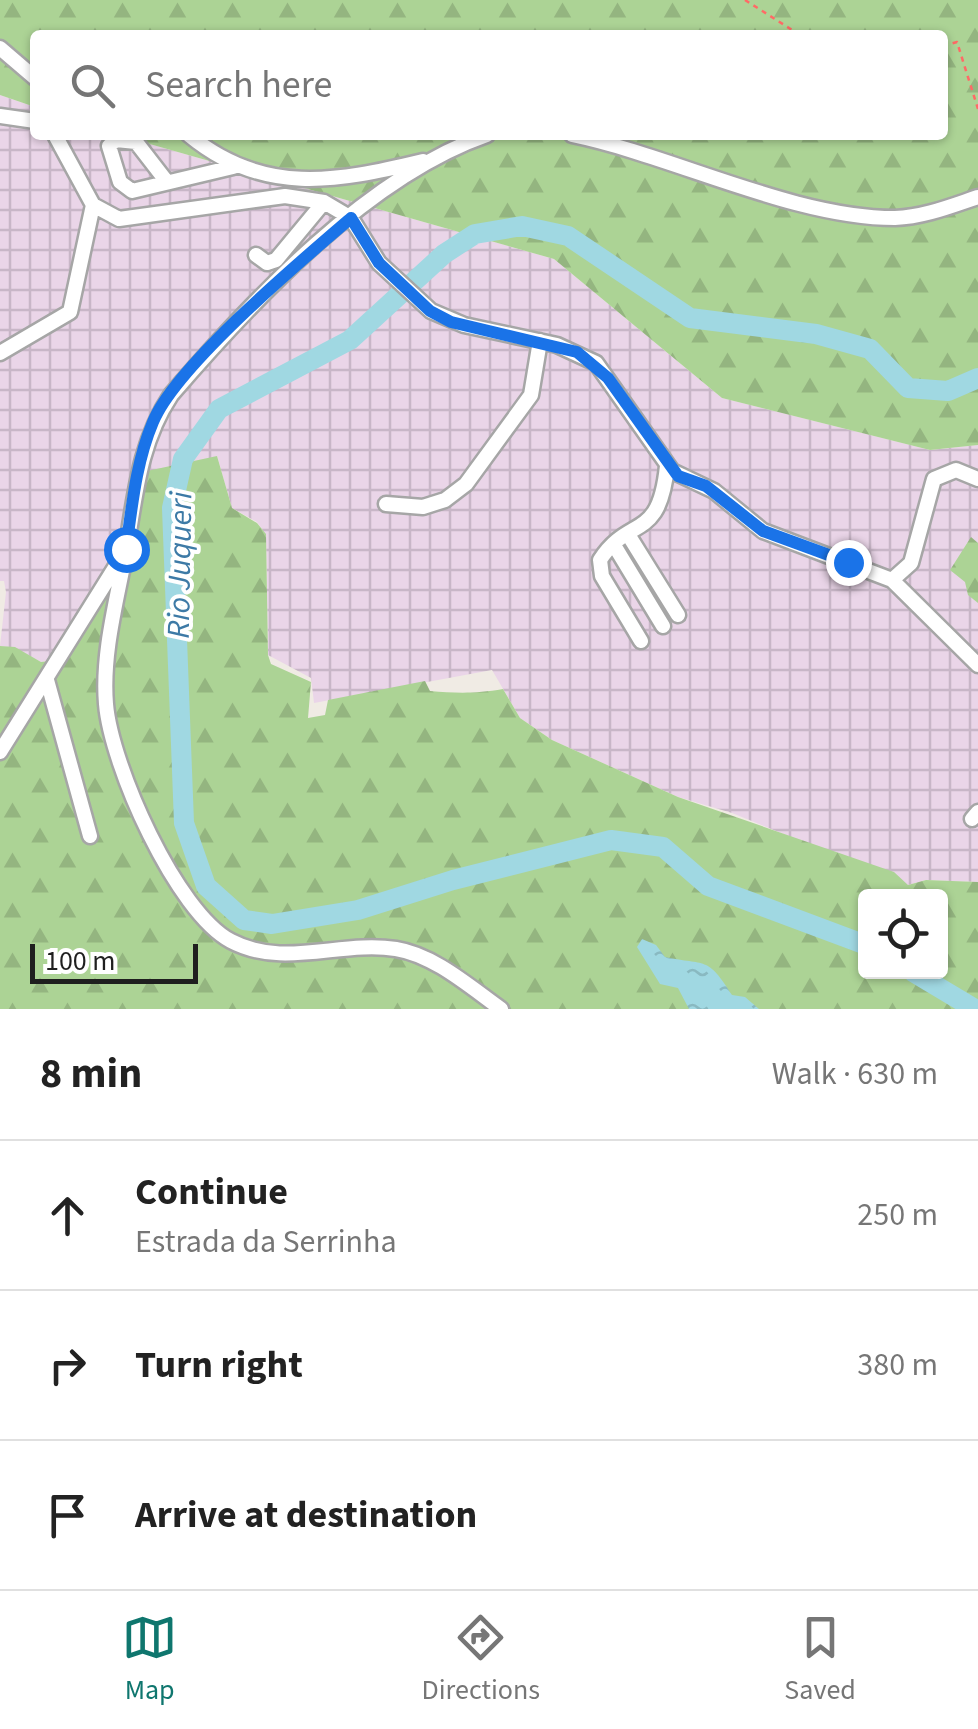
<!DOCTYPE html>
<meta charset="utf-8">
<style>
:root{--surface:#fff;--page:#f2f2f2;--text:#222;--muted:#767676;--line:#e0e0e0;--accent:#0f766e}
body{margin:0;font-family:"Source Sans 3",sans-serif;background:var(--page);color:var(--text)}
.controls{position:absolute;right:30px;bottom:30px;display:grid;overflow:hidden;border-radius:10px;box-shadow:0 2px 8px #0004}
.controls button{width:90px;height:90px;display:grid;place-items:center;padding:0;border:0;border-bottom:2px solid var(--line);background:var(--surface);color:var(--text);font:50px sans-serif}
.scale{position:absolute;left:30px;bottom:25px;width:168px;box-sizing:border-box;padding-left:10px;border:5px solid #1f1f1f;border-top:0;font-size:28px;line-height:35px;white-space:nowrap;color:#1f1f1f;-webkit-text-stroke:8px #fff;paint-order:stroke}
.stop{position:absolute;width:30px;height:30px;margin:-22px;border:8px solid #1a73e8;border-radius:50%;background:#fff}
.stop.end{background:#1a73e8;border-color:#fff;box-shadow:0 2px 10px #0008}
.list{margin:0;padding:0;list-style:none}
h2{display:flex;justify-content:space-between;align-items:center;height:130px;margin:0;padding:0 40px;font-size:42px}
h2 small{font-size:32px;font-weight:400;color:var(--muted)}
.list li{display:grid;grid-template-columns:65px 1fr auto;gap:30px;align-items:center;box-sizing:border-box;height:150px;padding:0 40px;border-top:2px solid var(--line)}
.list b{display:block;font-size:38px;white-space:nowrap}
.list p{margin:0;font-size:32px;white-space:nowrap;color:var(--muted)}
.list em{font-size:32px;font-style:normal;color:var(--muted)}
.icon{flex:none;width:55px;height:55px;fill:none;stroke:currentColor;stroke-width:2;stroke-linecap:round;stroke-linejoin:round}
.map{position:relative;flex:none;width:978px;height:1009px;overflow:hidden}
.search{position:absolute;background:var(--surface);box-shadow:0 2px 8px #0004;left:30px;right:30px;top:30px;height:110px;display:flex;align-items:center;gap:25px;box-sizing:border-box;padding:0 35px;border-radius:10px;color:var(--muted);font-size:38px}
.sheet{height:580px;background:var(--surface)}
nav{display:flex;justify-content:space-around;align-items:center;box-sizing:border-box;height:140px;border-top:2px solid var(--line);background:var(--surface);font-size:28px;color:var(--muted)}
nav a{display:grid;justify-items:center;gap:5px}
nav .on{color:var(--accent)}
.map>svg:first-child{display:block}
</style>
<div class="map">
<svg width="978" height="1009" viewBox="0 0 978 1009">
<defs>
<pattern id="industrial-grid" width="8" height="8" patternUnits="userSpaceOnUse" patternTransform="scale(2.5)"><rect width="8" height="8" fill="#ead5e8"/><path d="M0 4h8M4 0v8" fill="none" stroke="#c8b6c7"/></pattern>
<pattern id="forest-firs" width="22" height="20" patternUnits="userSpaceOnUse" patternTransform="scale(2.5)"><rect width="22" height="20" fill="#acd395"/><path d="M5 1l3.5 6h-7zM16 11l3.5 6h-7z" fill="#94b580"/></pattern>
<pattern id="water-ripples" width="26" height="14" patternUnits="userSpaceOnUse" patternTransform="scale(2.5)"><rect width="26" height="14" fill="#a0d8e2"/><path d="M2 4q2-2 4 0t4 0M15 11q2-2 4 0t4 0" fill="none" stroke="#89b9c1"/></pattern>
</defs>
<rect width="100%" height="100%" fill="#f0ebe4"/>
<path fill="url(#industrial-grid)" d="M 0,95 L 35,107 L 35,135 L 118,135 L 554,259 L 722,398 L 930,450 L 978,445 L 978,882 L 926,880 L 908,885 L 732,813 L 678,797 L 552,740 L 520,718 L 492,670 L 314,703 L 311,678 L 268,655 L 266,535 L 257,522 L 232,508 L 217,456 L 124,542 L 49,661 L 41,662 L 15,648 L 0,646 L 6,592 L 4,581 L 0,581 Z"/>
<path fill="url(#forest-firs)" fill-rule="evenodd" d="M 0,0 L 978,0 L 978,445 L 930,450 L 722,398 L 554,259 L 118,135 L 943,135 L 943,35 L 35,35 L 35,107 L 0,95 Z
M 217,456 L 232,508 L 257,523 L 266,534 L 268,655 L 271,664 L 311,682 L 308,718 L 325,715 L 328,700 L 425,681 L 430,691 C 455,693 475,694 503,689 L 520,718 L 552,740 L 678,797 L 894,872 L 908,885 L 926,880 L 978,882 L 978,1009 L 0,1009 L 0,646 L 15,647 L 41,662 L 49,661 L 124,543 L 133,474 ZM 866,896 L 940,896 L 940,972 L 866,972 Z
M 971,537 L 978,543 L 978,603 L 968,595 L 965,582 L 950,570 Z"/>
<path fill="url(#water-ripples)" d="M 642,939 L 656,945 L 665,957 C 706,966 707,955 732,995 L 745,997 L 759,1009 L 689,1009 L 678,988 L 660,984 L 637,947 Z"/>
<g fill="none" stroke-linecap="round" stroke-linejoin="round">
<path stroke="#a0d8e2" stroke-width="20" d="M 866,945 L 708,886 L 663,847 L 611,840 L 453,880 L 358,910 L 272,924 L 244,920 L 206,886 L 184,823 L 172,508 L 183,459 L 219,409 L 350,340 L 444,254 L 475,234 L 522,226 L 568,236 L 690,318 L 816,334 L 870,349 L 908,388 L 948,391 L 978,378
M 913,972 L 975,1009"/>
<defs>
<path id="minor" d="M 0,48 L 35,78
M 0,116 L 35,121
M 55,135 L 93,205 L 119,219 L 285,196 L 324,202 L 351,218 L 379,263 L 431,311 L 464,325 L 557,345 L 596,363 L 672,471 L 714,491 L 763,531 L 892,580 L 978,665
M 189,135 C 263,196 336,182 423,161
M 487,135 C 368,176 252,301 171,395 C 137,446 135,503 124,561 C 115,607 102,657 106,704 C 111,765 176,912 231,941 C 284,969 341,940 396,949 C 434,955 470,987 501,1009
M 572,135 C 674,156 793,218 895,218 C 924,217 951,206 978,197
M 167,182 L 136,142 L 116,140 L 109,146 L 120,182 L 132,191 L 233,167
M 256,255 L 267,263 L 276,260 L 324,202
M 0,353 L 70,312 L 93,205
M 386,504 L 423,507 L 445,500 L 466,484 L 531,395 L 540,341
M 629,536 L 678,615
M 614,545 L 663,626
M 892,580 L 911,563 L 934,479 L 956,470 L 978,479
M 641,641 L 602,576 L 600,560 C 630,514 659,543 667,466
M 47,680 L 90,836
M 0,752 L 121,558
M 972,819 L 978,812"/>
</defs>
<use href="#minor" stroke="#a6a6a6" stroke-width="19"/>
<path stroke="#ff6a66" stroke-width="2.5" stroke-dasharray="5 5" stroke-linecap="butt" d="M 745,0 L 800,35
M 943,46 L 957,42 L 978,109"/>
<use href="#minor" stroke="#fff" stroke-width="14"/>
</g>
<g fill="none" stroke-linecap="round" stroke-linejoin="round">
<path stroke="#1a73e8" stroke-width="12" d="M 126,549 C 132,506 136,462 153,422 C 176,366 302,260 351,218 L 379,263 L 430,311 L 451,322 L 577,352 L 608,378 L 678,476 L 706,486 L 763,531 L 848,562"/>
</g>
<g text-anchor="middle" stroke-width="8" stroke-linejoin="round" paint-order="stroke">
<g font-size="32" font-style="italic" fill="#3d7aa6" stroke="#fff">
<text transform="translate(179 565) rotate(-89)" y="11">Rio Juqueri</text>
</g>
</g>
</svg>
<div class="controls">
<button><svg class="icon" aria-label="locate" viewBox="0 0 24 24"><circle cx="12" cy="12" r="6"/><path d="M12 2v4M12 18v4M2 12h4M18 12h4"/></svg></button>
</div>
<div class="scale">100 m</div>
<div class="stop" style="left:126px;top:549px"></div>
<div class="stop end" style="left:848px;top:562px"></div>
<div class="search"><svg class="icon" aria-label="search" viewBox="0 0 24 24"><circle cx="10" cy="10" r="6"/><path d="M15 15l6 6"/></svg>Search here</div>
</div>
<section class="sheet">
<h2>8 min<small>Walk · 630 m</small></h2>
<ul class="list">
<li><svg class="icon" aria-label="ahead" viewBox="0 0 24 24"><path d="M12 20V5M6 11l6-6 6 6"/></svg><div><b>Continue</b><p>Estrada da Serrinha</p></div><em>250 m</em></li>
<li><svg class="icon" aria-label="right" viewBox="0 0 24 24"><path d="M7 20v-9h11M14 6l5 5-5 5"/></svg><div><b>Turn right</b></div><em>380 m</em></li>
<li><svg class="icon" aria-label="arrive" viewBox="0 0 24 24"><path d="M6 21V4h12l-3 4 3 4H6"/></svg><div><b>Arrive at destination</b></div></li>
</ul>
</section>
<nav>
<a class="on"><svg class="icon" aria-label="map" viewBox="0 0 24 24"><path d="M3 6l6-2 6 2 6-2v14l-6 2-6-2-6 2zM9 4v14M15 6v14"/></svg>Map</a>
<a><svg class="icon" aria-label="directions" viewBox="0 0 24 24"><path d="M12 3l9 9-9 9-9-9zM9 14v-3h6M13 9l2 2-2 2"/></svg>Directions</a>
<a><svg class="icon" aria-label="saved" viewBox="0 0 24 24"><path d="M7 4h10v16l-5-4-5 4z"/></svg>Saved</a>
</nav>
